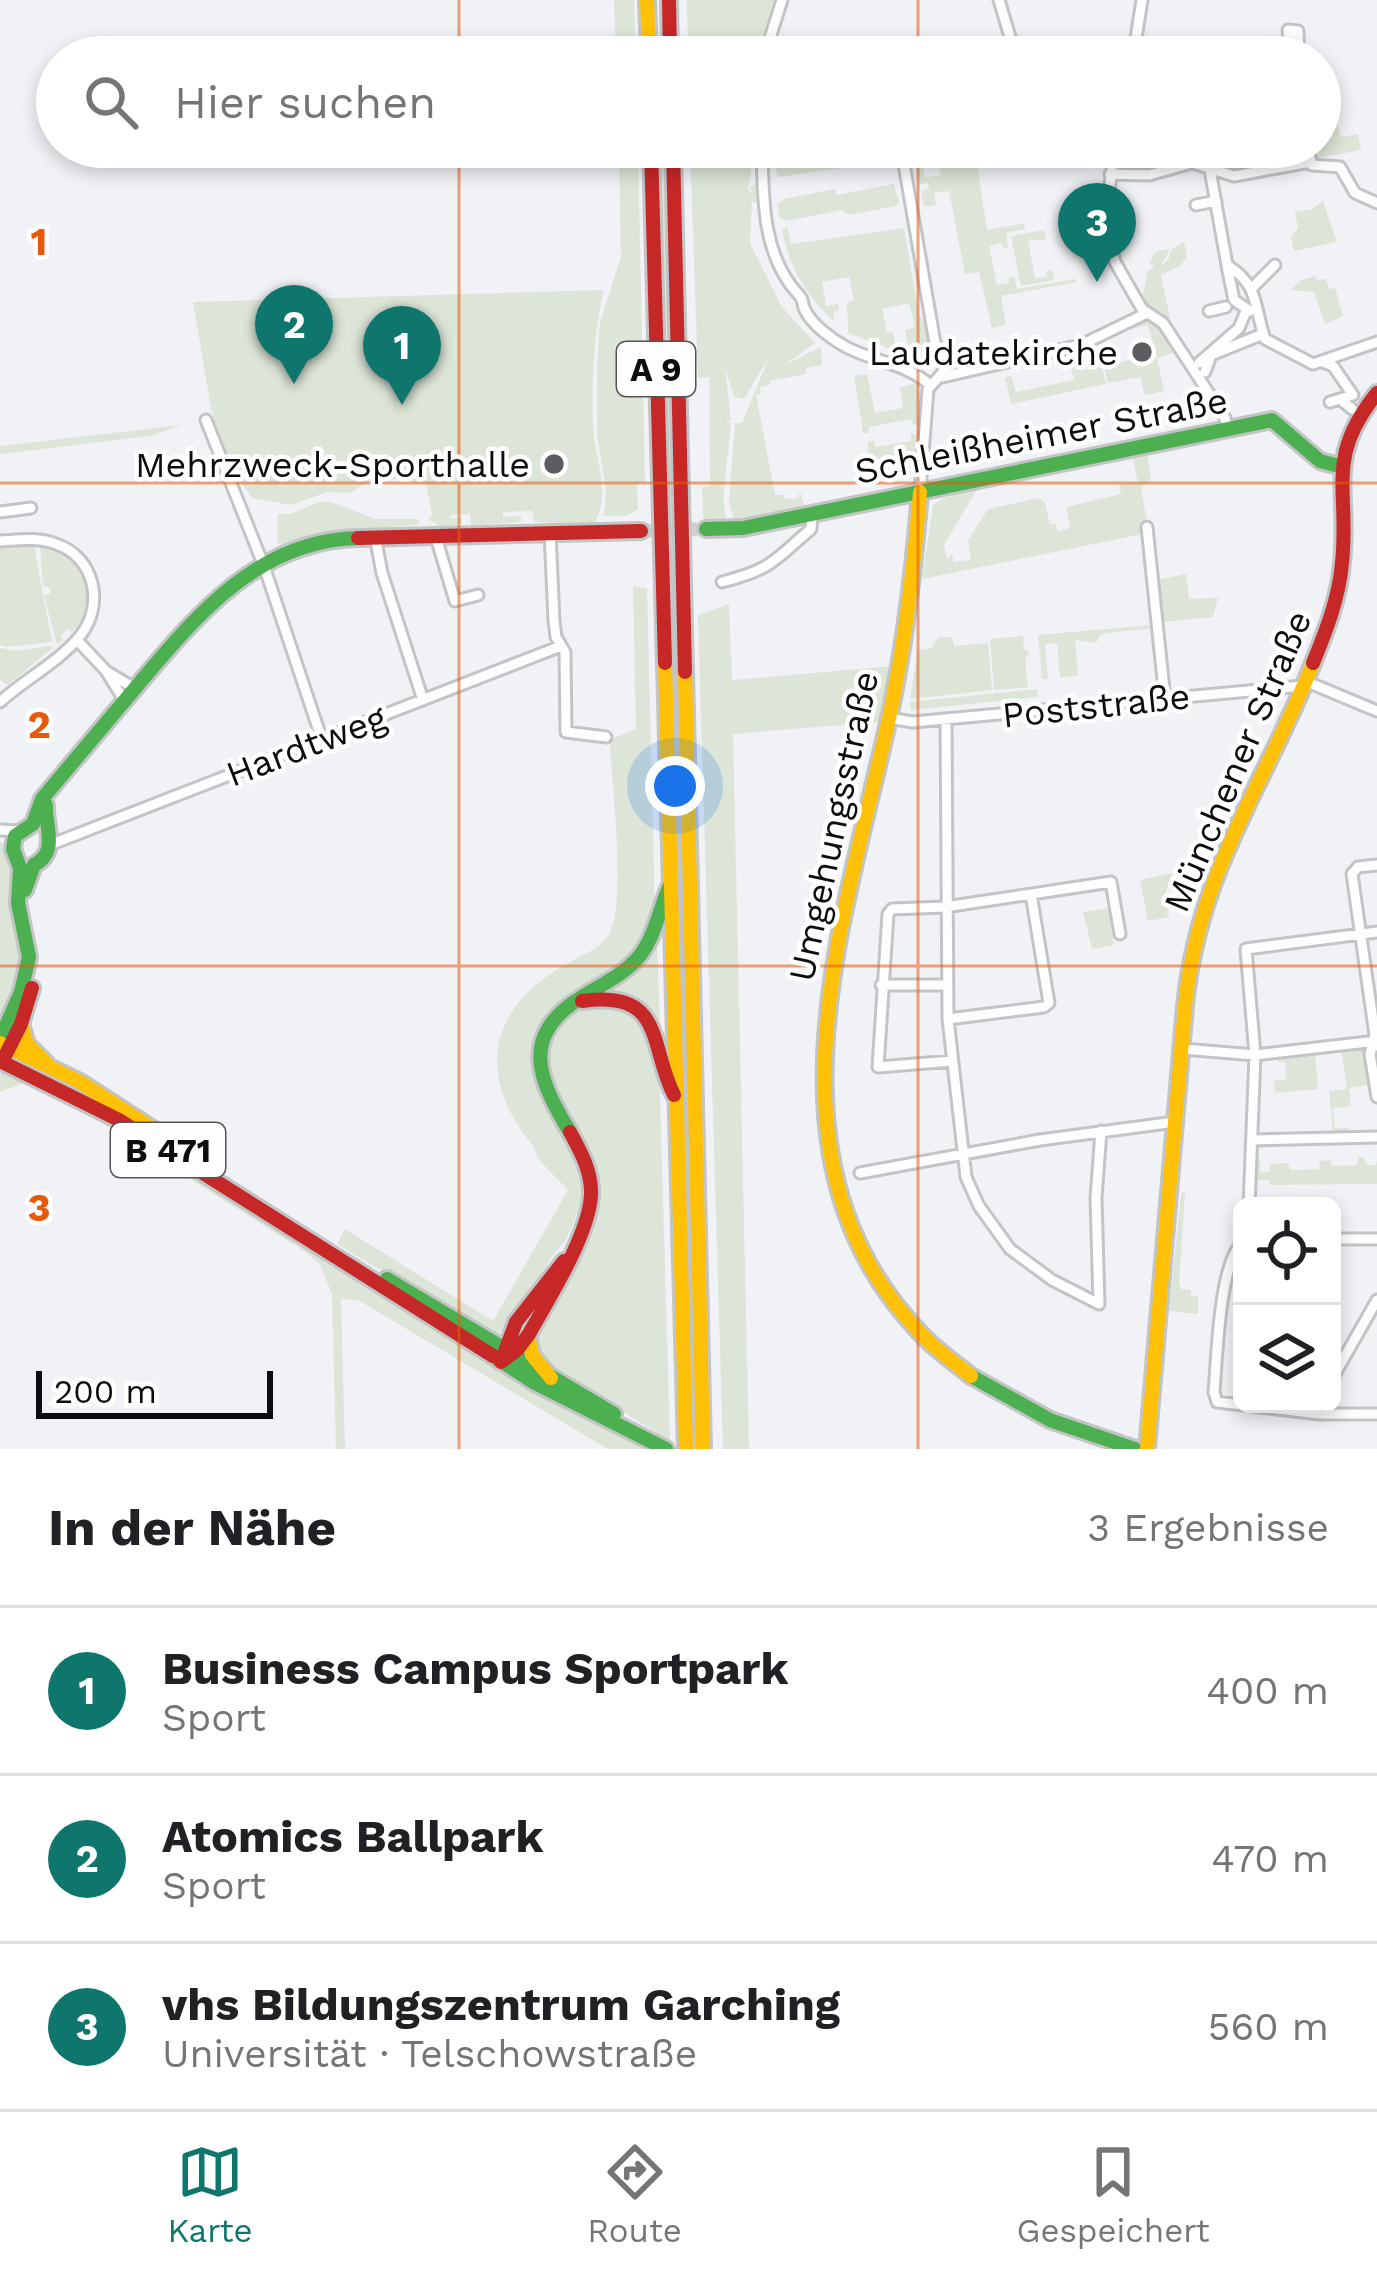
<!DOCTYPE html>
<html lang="de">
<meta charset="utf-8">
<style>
:root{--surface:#fff;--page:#f6f6f6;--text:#202124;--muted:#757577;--line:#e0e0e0;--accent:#0f766e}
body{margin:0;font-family:"Work Sans",sans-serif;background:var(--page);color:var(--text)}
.controls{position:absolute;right:36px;bottom:36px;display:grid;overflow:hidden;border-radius:18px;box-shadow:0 6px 18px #0003}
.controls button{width:108px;height:108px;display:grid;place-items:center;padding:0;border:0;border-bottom:3px solid var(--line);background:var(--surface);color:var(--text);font:60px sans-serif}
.scale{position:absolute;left:36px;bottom:30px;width:237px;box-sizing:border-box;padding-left:12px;border:6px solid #0c0d0f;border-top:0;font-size:33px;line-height:42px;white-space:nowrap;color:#0c0d0f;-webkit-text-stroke:9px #fefefe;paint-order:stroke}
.you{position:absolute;left:675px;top:786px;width:42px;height:42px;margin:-30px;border:9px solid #fff;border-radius:50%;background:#1a73e8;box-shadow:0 0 0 18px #1a73e833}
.badge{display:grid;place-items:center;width:78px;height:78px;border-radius:50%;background:var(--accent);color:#fff;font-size:39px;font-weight:700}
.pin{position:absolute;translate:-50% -99px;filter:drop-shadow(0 3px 6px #0008)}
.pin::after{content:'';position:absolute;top:63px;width:42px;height:36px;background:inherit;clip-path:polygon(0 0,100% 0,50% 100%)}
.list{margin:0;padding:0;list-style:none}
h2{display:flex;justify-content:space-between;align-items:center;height:156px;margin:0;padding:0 48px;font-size:51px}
h2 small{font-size:39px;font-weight:400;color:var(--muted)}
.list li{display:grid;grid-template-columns:78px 1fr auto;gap:36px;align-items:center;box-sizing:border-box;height:168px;padding:0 48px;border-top:3px solid var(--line)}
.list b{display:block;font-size:45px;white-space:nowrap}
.list p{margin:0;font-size:39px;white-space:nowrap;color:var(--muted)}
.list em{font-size:39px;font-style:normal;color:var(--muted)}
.icon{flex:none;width:66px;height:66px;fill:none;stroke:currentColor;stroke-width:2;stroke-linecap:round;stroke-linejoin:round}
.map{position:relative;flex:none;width:1377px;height:1449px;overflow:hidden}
.search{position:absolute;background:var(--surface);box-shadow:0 6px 18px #0003;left:36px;right:36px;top:36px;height:132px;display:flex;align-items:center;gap:30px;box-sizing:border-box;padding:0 42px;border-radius:66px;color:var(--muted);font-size:45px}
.sheet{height:660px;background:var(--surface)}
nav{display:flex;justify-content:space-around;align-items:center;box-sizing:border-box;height:168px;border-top:3px solid var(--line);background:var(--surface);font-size:33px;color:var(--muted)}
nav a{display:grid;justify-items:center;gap:6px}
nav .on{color:var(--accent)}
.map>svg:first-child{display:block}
</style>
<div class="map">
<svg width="1377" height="1449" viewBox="0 0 1377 1449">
<rect width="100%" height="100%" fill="#f1f2f5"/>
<path fill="#dce5d7" d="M 614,0 L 634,0 L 636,57 L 616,57 Z
M 687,0 L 774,0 L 756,57 L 688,57 Z
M 1320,113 L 1336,113 L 1340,137 L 1358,134 L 1361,150 L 1313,159 L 1310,147 L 1320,147 Z
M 619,147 L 638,147 L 645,482 L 637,483 L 638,509 L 627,516 L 604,516 L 606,490 L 597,435 L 597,365 L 600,322 L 621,257 Z
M 660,147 L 665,147 L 674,521 L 670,521 Z
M 690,147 L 755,147 L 748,190 L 752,194 L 750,187 L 757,183 L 761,190 L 759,203 L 752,201 L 750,243 L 782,307 L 815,343 L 783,366 L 821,347 L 822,365 L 806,368 L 806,374 L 770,381 L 770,385 L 760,387 L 761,394 L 756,395 L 775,495 L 783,495 L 784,499 L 798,498 L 800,492 L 804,504 L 799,511 L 735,523 L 729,501 L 735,423 L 742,423 L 770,355 L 744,399 L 734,397 L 725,368 L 731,420 L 726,421 L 731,423 L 723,500 L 727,523 L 704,525 L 702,487 L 710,486 L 709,377 L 698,378 Z
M 770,147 L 775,156 L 822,147 L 830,147 L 832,151 L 889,147 L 892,161 L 778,177 Z
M 937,147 L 969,147 L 970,152 L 963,154 L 965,164 L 977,163 L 987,230 L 1024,223 L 1025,229 L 1006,233 L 1008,248 L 1003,249 L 1001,243 L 989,246 L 997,285 L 1009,283 L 1008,278 L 1014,277 L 1017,289 L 1076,279 L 1077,282 L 1001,296 L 1006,325 L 992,328 L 979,272 L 965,274 L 949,191 L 934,193 L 936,205 L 924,207 L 921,191 L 929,189 L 928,183 L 920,184 L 917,167 L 923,167 L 925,178 L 941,175 Z
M 894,184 L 899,203 L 896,206 L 849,215 L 842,210 L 787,221 L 780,218 L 777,204 L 784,199 L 835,189 L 837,195 Z
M 1323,201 L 1337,242 L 1294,251 L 1291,237 L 1298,228 L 1295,212 L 1312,209 Z
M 787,227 L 791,244 L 904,228 L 919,316 L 926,322 L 930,358 L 922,362 L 911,360 L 905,330 L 915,327 L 909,303 L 882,309 L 887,333 L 893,332 L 898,357 L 885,347 L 848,333 L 847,302 L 854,301 L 849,277 L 822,282 L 826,306 L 838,304 L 839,310 L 833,312 L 835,322 C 807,298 789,267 782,230 Z
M 1044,230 L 1046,240 L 1028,240 L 1035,278 L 1047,277 L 1046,271 L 1052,270 L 1054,280 L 1021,286 L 1011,236 Z
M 1184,242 L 1187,257 L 1180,266 L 1161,275 L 1170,318 L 1146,305 L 1143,294 L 1148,271 L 1155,266 L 1150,264 C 1153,252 1158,249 1170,250 L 1160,266 L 1168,260 L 1172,249 Z
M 1316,276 L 1317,280 L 1326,279 L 1329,289 L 1335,288 L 1343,316 L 1325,324 L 1314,292 L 1290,290 L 1301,280 Z
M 604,290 C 593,334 592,379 593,424 C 594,458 613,495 593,525 L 534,522 L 532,511 L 503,512 L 503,517 L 521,516 L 521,522 L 471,526 L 470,514 L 450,515 L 450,519 L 462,518 L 462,524 L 440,527 L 428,519 L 432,515 L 426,484 L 413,483 L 413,479 L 372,480 L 350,493 L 327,492 L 291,505 L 252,498 L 231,468 L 227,469 L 210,403 L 193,302 Z
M 1144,320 L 1157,325 L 1175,352 L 1157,358 L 1164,391 L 1145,395 L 1140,377 L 1108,383 L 1104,366 L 1137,358 L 1140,364 L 1157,358 L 1148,325 L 1128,330 Z
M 1080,355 L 1084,370 L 1102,366 L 1106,384 L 1011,404 L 1005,378 L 1011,376 L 1016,392 L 1074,380 L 1069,358 Z
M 867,374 L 875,413 L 903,408 L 900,387 L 917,383 L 920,397 L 918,425 L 913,425 L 911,419 L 869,427 L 869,433 L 863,433 L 854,376 Z
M 182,425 L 150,436 L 0,454 L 0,446 Z
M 916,433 L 914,473 L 896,477 L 893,464 L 869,468 L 868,442 L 874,440 L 875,447 L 911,441 L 911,434 Z
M 1147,454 L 1151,480 L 1141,487 L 1146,516 L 1143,534 L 922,579 L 933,506 L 941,499 L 978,488 L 944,545 L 947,559 L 952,554 L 954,562 L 971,560 L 968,540 L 988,509 L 1039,498 L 1045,503 L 1050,525 L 1056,524 L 1058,531 L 1070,528 L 1066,507 L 1121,494 L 1119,484 L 1138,483 L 1133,457 Z
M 319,502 L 331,502 L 375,519 L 418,519 L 420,524 L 337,533 L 282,548 L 277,541 L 278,514 L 291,514 Z
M 670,541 L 675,541 L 697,1449 L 692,1449 Z
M 34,546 L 52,642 L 6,647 L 0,645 L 0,548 Z
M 40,546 C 83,554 103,599 72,632 L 68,629 L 61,636 L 63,640 L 57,644 L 44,595 L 50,594 L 51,588 L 43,586 Z
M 1186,574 L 1189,599 L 1218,598 L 1213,617 L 1161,622 L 1156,580 Z
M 633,586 L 647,588 L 655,914 L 641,949 L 595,986 L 535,1046 L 582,1167 L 584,1197 L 567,1238 L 551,1258 L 507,1328 L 496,1335 L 475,1328 L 337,1244 L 345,1229 L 493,1321 L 568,1190 L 537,1158 C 536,1145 526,1139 519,1127 C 504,1104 494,1076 498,1048 C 505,1005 538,979 574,960 C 587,953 604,946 610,932 C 626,899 612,786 610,746 L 610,740 L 636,729 Z
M 729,604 L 732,680 L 894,666 L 879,722 L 733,734 L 749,1449 L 723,1449 L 698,615 Z
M 1152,625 L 1153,628 L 1101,634 L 1096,643 L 1075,640 L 1078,675 L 1060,678 L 1057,643 L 1045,644 L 1048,679 L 1042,679 L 1038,635 Z
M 1023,636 L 1024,649 L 1028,650 L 1029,656 L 1025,658 L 1028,687 L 994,690 L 990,639 Z
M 938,637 L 952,637 L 954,646 L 988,643 L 992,690 L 910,699 L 918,650 L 932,648 Z
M 48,646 L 54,647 L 8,685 L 0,680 L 0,648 L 17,651 Z
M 1037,689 L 1038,697 L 911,710 L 910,702 Z
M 0,842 L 7,845 C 8,855 12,862 15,872 C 30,923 22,975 0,1022 Z
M 1172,873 L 1166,891 L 1169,917 L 1148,921 L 1140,880 Z
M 1109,908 L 1114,945 L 1092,949 L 1083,912 Z
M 657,942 L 660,1026 L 597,992 Z
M 597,1002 L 641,1017 L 659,1059 L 670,1441 L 542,1362 L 532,1342 L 597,1204 C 586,1178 575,1151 565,1124 C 543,1070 529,1025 597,1002 Z
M 1362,1046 L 1368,1085 L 1349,1088 L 1351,1106 L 1333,1108 L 1335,1128 L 1349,1128 L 1349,1132 L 1333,1132 L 1329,1091 L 1347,1089 L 1341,1049 Z
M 1315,1053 L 1318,1089 L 1275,1093 L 1274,1081 L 1286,1079 L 1285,1062 L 1278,1062 L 1278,1058 Z
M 7,1071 C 122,1124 223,1197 330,1264 C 434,1329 538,1394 648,1449 L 608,1449 L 358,1300 L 341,1299 L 345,1449 L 336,1449 L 332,1294 L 320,1265 L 307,1253 L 67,1101 L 24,1083 L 0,1092 L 0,1074 Z
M 1258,1150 L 1261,1172 L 1270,1172 L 1270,1164 L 1288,1163 L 1290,1170 L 1319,1169 L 1320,1161 L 1331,1160 L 1332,1166 L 1357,1165 L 1358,1157 L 1364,1157 L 1366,1165 L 1376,1165 L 1377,1159 L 1377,1184 L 1270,1185 L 1269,1180 L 1257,1180 Z
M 1185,1192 L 1179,1283 L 1181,1289 L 1191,1290 L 1191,1296 L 1198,1296 L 1198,1314 L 1169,1311 L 1181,1193 Z"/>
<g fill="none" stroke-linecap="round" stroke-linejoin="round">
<path stroke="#cfd0d2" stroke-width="14" stroke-dasharray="14 7" stroke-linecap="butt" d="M 641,531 L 706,529"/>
<defs>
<path id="street" d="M 999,0 L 1016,57
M 1298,40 L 1289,40 L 1288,30 L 1298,31 L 1299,57
M 764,57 L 782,0
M 979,57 L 1013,46
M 1133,57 L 1142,0
M 762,147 C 763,198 762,255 798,294 C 805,301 801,302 805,310 C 812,325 833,340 846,347 C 874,362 906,363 930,385
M 901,147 L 935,343 L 946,369 L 928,389 L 920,492
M 971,147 L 977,151 L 981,147
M 1115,147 L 1105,220 L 1115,262 L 1142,309 L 1163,323 L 1225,418 L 1227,428
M 1119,147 L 1125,154 L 1193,163 L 1234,176 L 1310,162
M 1307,147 L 1312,165 L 1340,167 L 1355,193 L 1377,203
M 1210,170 L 1227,265 C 1260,286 1253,304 1265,339 L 1313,364 L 1377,342
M 1110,174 L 1149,175 L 1188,164
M 1196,205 L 1216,201
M 1227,266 L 1234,300 L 1250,311
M 1253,287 L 1275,265
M 1209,311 L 1226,307
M 1323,362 L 1333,366 L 1353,395 L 1340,399
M 1199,363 L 1239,328 L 1246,311
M 1205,372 L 1211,355 L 1263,334
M 942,377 L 1081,345 L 1147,313
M 1330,402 L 1340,399 L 1352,409
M 206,420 L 265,569 L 321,737
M 0,512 L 31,508
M 1147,527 L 1165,699
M 550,532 L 554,621 L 556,637 L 565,652 L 566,732 L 606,737
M 435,534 L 455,601 L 478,595
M 375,536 L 382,573 L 423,700
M 0,541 C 19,540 38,537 56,544 C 95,557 105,605 80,636 C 60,661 24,680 0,702
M 722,582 C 773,569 773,561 811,529 L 812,512
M 77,640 L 106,671 L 124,700
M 106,671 L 134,688
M 1305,681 L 1377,711
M 889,718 L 913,722 L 1303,686
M 946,719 L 948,1019 L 966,1177 L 979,1206 L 1010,1249 L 1052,1280 L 1099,1304
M 0,830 L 20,831
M 52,844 L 561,646
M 1377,865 L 1358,867 L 1352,874 L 1375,1035 L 1370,1054 L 1377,1097
M 881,985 L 947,985
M 948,1019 L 1044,1007 L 1049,1003 L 1031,894
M 1183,1049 L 1255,1055 L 1368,1042 L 1377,1046
M 952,1061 L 878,1067 L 888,914 L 892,909 L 945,907 L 1111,882 L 1120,934
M 1253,1140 L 1377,1137
M 860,1173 L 1040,1140 L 1175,1122
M 1249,1206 L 1255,1055 L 1246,949 L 1377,932
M 1332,1239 L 1377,1239
M 1242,1243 C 1219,1265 1217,1358 1214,1392 L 1217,1402 L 1320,1414 L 1377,1414
M 1099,1304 L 1096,1198 L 1101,1131
M 1332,1379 L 1377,1300"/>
<path id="fast" d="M 706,529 L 743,528 L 1272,420 L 1320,461 L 1339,466
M 25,890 L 34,865 C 59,852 45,828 46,805
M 0,1039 L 21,992 L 29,957 L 18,903 L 20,868 L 13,849 L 15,836 L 33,824 L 42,799 C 74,761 105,724 137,686 C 196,616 258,540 358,538
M 570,1132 C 538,1080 519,1035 582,997 C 601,985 621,976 636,960 C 656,938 659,908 671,883
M 387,1279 L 614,1414
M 493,1356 L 535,1383 L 666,1449
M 971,1376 L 1050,1420 L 1135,1449"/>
<path id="slow" d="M 647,0 L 649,57
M 920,492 C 914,568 905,644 889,718 C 845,921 754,1161 922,1335 C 936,1350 955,1363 971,1376
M 665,663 L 686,1449
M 685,672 L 703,1449
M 21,1024 L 27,1044 L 47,1064
M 0,1043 L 80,1082 L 165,1137
M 528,1335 L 532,1355 L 551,1378
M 1147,1449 L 1185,1006 C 1198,871 1266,783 1313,663"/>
<path id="jam" d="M 669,0 L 670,57
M 651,147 L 665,663
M 673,147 L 685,672
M 358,538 L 641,531
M 1313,663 C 1326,631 1339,598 1342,563 C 1350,489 1324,459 1377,393
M 582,1001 C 665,989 649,1046 674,1095
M 5,1056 L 21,1024 L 32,988
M 0,1061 L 119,1120 L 493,1356
M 564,1261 L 516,1322 L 501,1362 L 517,1350 L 529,1334 C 549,1298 589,1235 591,1195 C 592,1172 581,1152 570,1132"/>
</defs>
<use href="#street" stroke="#c3c4c6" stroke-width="15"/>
<use href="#fast" stroke="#c3c4c6" stroke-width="20"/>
<use href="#slow" stroke="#c3c4c6" stroke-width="20"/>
<use href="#jam" stroke="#c3c4c6" stroke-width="20"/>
<use href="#street" stroke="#fdfdfe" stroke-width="9"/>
<use href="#fast" stroke="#4caf50" stroke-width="14"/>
<use href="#slow" stroke="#ffc107" stroke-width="14"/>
<use href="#jam" stroke="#c62828" stroke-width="14"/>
</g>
<path fill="none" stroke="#e8590c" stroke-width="3" stroke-opacity="0.55" d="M 459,0 L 459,57M 918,0 L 918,57M 459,147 L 459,1449M 918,147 L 918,1449M 0,483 L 1377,483M 0,966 L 1377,966"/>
<g fill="#5c5d60" stroke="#fefefe" stroke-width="4.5">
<circle cx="1142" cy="352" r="12"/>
<circle cx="554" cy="464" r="12"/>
</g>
<g text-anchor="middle" stroke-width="9" stroke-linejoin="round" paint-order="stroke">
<g fill="#fefefe" stroke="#555557" stroke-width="3">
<rect x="617" y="342" width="78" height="54" rx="9"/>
<rect x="111" y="1123" width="114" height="54" rx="9"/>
</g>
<g font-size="33" font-weight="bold" fill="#0c0d0f">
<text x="656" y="381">A 9</text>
<text x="168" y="1162">B 471</text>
</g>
<g font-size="36" fill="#0c0d0f" stroke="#fefefe" text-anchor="end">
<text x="1118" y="365">Laudatekirche</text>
<text x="530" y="477">Mehrzweck-Sporthalle</text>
</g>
<g font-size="36" fill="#0c0d0f" stroke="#fefefe">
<text transform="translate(1041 435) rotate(-11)" y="13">Schleißheimer Straße</text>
<text transform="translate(1096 705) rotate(-6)" y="13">Poststraße</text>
<text transform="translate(306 745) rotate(-21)" y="13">Hardtweg</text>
<text transform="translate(1237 761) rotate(-67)" y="13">Münchener Straße</text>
<text transform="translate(833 826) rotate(-78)" y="13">Umgehungsstraße</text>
</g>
</g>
<g font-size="39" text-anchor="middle" font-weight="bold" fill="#e8590c" stroke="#fefefe" stroke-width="9" stroke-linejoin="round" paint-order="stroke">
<text x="39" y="255">1</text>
<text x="39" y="738">2</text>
<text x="39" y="1221">3</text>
</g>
</svg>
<div class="controls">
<button><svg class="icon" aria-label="locate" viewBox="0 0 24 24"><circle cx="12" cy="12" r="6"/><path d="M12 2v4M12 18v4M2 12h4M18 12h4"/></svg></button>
<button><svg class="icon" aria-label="layers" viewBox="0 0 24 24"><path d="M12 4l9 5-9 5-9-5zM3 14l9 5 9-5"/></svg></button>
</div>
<div class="scale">200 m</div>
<div class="you"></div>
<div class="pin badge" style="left:402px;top:405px">1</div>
<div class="pin badge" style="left:294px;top:384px">2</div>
<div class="pin badge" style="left:1097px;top:282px">3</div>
<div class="search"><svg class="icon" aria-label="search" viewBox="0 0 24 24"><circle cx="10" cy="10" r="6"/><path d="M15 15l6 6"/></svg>Hier suchen</div>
</div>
<section class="sheet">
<h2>In der Nähe<small>3 Ergebnisse</small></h2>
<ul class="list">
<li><span class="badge">1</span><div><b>Business Campus Sportpark</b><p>Sport</p></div><em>400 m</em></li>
<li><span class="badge">2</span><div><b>Atomics Ballpark</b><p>Sport</p></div><em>470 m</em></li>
<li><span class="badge">3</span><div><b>vhs Bildungszentrum Garching</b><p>Universität · Telschowstraße</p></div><em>560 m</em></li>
</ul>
</section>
<nav>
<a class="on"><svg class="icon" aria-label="map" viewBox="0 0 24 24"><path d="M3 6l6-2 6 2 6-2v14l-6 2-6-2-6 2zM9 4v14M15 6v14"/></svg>Karte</a>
<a><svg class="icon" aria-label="directions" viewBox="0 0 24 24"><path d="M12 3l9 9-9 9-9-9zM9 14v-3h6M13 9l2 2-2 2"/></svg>Route</a>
<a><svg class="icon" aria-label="saved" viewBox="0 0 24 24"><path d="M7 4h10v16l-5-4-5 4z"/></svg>Gespeichert</a>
</nav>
